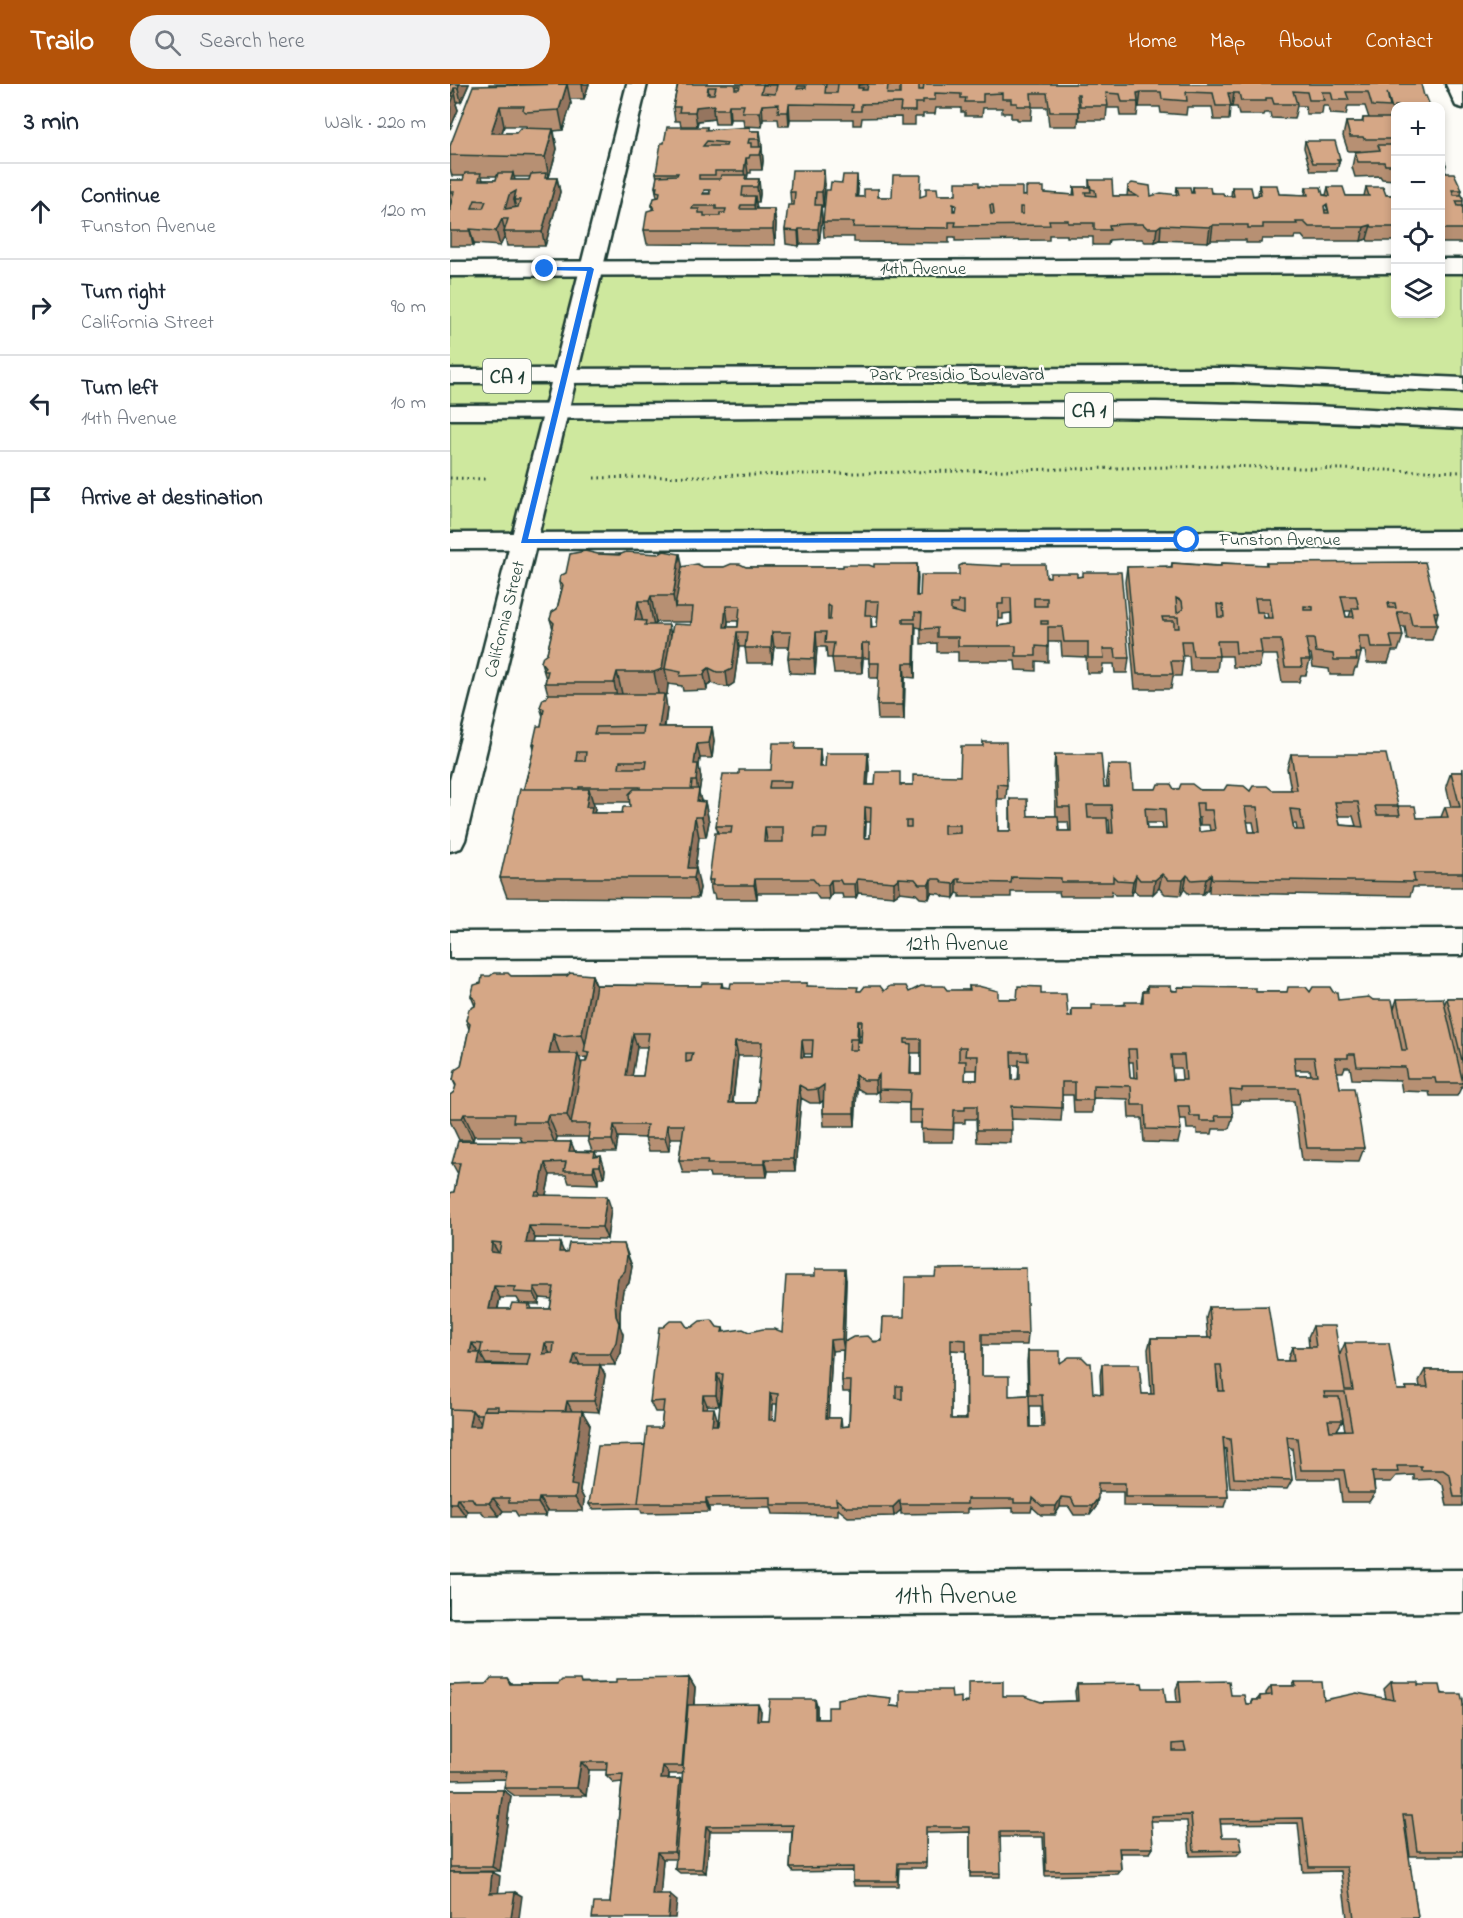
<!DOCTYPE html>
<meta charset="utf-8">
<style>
:root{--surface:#fff;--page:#f2f2f3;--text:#1f2937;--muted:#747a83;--line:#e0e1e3;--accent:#b45309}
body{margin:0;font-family:"Indie Flower",sans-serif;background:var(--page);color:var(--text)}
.controls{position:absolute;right:18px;top:18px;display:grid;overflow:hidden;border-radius:12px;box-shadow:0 3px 9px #0003}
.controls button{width:54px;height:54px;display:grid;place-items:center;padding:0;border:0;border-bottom:2px solid var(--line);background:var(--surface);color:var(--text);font:30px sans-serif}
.stop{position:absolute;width:18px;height:18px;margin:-14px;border:4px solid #1a73e8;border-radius:50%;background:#fff}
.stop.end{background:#1a73e8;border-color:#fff;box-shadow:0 2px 6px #0008}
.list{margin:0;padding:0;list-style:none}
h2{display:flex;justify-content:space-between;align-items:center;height:78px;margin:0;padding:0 24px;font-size:26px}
h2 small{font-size:20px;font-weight:400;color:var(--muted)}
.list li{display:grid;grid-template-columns:39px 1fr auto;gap:18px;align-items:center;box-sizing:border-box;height:96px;padding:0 24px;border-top:2px solid var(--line)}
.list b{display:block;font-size:22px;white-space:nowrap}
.list p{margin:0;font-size:20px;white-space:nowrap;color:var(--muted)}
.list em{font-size:20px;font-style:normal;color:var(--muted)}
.icon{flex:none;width:33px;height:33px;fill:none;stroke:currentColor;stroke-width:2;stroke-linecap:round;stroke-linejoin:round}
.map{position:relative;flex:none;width:1013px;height:1834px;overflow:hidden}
header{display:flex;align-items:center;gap:36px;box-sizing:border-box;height:84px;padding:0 30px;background:var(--accent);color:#fff}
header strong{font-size:28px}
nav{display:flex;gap:33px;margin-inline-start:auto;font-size:21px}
.search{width:420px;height:54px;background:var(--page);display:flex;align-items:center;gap:15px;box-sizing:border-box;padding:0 21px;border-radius:33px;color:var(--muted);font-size:22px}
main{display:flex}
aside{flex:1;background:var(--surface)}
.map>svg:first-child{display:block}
</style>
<header>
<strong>Trailo</strong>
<div class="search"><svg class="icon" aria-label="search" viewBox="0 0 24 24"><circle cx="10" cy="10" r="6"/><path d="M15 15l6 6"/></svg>Search here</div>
<nav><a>Home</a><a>Map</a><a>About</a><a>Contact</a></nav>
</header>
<main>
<aside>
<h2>3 min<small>Walk · 220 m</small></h2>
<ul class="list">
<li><svg class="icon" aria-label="ahead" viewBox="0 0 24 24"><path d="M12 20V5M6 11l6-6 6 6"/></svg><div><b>Continue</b><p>Funston Avenue</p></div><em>120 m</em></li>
<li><svg class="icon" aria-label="right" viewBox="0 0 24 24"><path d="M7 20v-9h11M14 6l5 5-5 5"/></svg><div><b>Turn right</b><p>California Street</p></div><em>90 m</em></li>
<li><svg class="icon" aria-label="left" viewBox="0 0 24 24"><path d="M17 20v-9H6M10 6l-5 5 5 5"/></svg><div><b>Turn left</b><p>14th Avenue</p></div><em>10 m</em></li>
<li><svg class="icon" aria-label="arrive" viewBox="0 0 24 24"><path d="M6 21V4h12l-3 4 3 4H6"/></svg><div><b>Arrive at destination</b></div></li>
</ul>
</aside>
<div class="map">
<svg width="1013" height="1834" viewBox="0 0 1013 1834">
<rect width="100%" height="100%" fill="#fdfcf7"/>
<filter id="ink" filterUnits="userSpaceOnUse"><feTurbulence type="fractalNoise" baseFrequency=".0167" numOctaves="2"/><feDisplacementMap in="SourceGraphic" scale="12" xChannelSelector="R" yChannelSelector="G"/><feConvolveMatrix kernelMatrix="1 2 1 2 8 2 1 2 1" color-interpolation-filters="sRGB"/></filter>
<g filter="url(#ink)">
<path fill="#cee89e" stroke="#769269" stroke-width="1.5" d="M 945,182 L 946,230 L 990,230 L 991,182 L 1013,182 L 1013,455 L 0,457 L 0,185 Z"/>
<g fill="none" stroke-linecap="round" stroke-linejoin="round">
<defs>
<path id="street" d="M 996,0 L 1013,0 L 1013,24 L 1006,22 Z
M 946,175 L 946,189 L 0,192 L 0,178 Z
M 990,175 L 1013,175 L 1013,189 L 990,189 Z
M 1013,447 L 1013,463 L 0,465 L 0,449 Z
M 1013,845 L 1013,871 L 0,874 L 0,848 Z
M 1013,1486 L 1013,1528 L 0,1533 L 0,1491 Z"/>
<path id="secondary" d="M 177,0 L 197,0 L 15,756 L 11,764 L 0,767 L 0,696 Z"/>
<path id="highway" d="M 783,284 L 1013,294 L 1013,308 L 783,298 L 0,299 L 0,285 Z
M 706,318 L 865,322 L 1013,330 L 1013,344 C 676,326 338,334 0,335 L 0,321 Z"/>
</defs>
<use href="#street" stroke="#1f3d34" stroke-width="5"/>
<use href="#secondary" stroke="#1f3d34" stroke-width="5"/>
<use href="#highway" stroke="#1f3d34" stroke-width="5"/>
<path stroke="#1f3d34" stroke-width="3" stroke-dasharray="1.5 4" stroke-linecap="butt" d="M 0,394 L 35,395
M 144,394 L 771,382 L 1013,388"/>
<use href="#street" fill="#fdfcf7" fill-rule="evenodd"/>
<use href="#secondary" fill="#fdfcf7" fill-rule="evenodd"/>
<use href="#highway" fill="#fdfcf7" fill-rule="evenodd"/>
</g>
<path fill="#b79073" stroke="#1f3d34" stroke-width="1.5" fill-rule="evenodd" d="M 0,0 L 19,0 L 11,18 L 7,18 L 6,20 L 8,26 L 0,45 Z
M 39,0 L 139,0 L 134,15 L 120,15 L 121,20 L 113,46 L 104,47 L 107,65 L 99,93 L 97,93 L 97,94 L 107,94 L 110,108 L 95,162 L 57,162 L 55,152 L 50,162 L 24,160 L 23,162 L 0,162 L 0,96 L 13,96 L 15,92 L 2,92 L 0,85 L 0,62 L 39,2 ZM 54,42 L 76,42 L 77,44 L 66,49 L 52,49 ZM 32,92 L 47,92 L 46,96 L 33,96 ZM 64,93 L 80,93 L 79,96 L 65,96 Z
M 228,0 L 971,0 L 945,22 L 945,96 L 932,95 L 930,92 L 905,93 L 902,83 L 905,68 L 910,68 L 910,67 L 898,67 L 893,52 L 896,38 L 912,38 L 913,34 L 919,34 L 915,22 L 898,22 L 896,31 L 881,30 L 878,22 L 873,22 L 872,30 L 856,30 L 855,22 L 847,22 L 844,35 L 821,34 L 820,29 L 815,29 L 814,31 L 789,31 L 787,23 L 780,23 L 779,36 L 764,36 L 762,23 L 737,23 L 736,31 L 711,29 L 710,23 L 688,23 L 687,32 L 670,32 L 669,24 L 657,24 L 656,36 L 629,36 L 629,24 L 628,42 L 599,42 L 597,23 L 582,23 L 581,36 L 567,36 L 567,34 L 561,34 L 561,29 L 552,29 L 552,24 L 533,24 L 532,32 L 515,32 L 515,28 L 511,28 L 511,24 L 486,24 L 485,30 L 473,30 L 473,33 L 465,33 L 465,41 L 451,41 L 451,33 L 412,34 L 411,41 L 403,41 L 403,35 L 340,35 L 339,42 L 329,42 L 328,35 L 313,35 L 312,43 L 294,42 L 293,35 L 280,35 L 279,40 L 265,40 L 264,35 L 248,37 L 247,42 L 231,42 L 230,37 L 225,37 L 223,23 Z
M 257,43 L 257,46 L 310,47 L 313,77 L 312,86 L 301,86 L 301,89 L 298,89 L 297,95 L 309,95 L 310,110 L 309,118 L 306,118 L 307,125 L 324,125 L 326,140 L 325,161 L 197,160 L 194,146 L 202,125 L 202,121 L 207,113 L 205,103 L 207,95 L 206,89 L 214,59 ZM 254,106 L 260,106 L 260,109 L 253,109 Z
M 855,57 L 890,75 L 887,87 L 861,87 L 854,64 Z
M 990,65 L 996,81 L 995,86 L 996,89 L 1012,106 L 1011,111 L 1013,114 L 1013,156 L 1012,159 L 990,159 Z
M 639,96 L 663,112 L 677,112 L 678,102 L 701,112 L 726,111 L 727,103 L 742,109 L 743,103 L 774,112 L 781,112 L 782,103 L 803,112 L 808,111 L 809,101 L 829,110 L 855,111 L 856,103 L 873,111 L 876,111 L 878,103 L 896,112 L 914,112 L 916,103 L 936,111 L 945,111 L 945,155 L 944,155 L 944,157 L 918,157 L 917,155 L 911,157 L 856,157 L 852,152 L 845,152 L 844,155 L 812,155 L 811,159 L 796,159 L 796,156 L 761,156 L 758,158 L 710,156 L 705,158 L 695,158 L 692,155 L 675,155 L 659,156 L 658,161 L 643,161 L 643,153 L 617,153 L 617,151 L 599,151 L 599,156 L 505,157 L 505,153 L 499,153 L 499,159 L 404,158 L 404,153 L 374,153 L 373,138 L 408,106 L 407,113 L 414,113 L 428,105 L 428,113 L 471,113 L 488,111 L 506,111 L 529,102 L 572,112 L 594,109 L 623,111 L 624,103 L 639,103 ZM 503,120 L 506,121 L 506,126 L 503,126 ZM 876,121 L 878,126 L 875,126 L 874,122 Z
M 375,100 L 373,123 L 371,123 L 372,135 L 369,160 L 350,160 L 349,162 L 336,160 L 335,146 L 341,121 L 340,108 Z
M 148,470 L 230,470 L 232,483 L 424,483 L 467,480 L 467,512 L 596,493 L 627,493 L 679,574 L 677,589 L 665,589 L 664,580 L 653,580 L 652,589 L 637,589 L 636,573 L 612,572 L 611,558 L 598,558 L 598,578 L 586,577 L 586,587 L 566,586 L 565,577 L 508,577 L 508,568 L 487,568 L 487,559 L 471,560 L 471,544 L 466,543 L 465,594 L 455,593 L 454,636 L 428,636 L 427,621 L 429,594 L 420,594 L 419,574 L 413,574 L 412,589 L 384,589 L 382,574 L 377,574 L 376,563 L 367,563 L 365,590 L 340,589 L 338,574 L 339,563 L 324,563 L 322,579 L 297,579 L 295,563 L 289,563 L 284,599 L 278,603 L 269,602 L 262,599 L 257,602 L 257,606 L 233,607 L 232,602 L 218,600 L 217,610 L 215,611 L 217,625 L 215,643 L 262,643 L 264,657 L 262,674 L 250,674 L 249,682 L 251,695 L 249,709 L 251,717 L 255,718 L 259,738 L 256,753 L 249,753 L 245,784 L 250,804 L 248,814 L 57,813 L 50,794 L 84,665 L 83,660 L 91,642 L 93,632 L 90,623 L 97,613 L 98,610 L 95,599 L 96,595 L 91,578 L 97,569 L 103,545 L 100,535 L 107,525 L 111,508 L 109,498 ZM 561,529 L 561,540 L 548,542 L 548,535 L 553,535 L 553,530 ZM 421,532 L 428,532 L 427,543 L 422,544 ZM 278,537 L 288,537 L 288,543 L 278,543 ZM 206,538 L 241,538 L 241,541 L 221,552 L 205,541 ZM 143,718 L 180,718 L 180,723 L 172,729 L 144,729 L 145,725 Z
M 722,479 L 771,482 L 771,479 L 816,481 L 816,479 L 988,528 L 986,536 L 987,541 L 982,556 L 957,556 L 955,543 L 951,543 L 953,552 L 948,567 L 942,567 L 938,579 L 917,579 L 915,567 L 911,567 L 911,569 L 907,584 L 905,584 L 903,591 L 880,591 L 879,585 L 863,583 L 861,570 L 859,570 L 860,576 L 856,591 L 851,591 L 849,598 L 832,598 L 827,571 L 812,571 L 809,584 L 783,583 L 782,572 L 769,572 L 767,587 L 740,587 L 739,572 L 732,572 L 733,577 L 731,592 L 723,592 L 721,605 L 685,605 L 675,498 L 677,483 L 721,484 ZM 895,527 L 901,527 L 899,533 L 896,533 ZM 813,529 L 817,529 L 818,534 L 814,534 Z
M 533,658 L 557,701 L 556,715 L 547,715 L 548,747 L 560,747 L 560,715 L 578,732 L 606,732 L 604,685 L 605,670 L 654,703 L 657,703 L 656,696 L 658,681 L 683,705 L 724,705 L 800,707 L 841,706 L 837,684 L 841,670 L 948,722 L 967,734 L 991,733 L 995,723 L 1001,723 L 996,702 L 1001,688 L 1012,688 L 1013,684 L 1013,803 L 963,803 L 960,812 L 759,809 L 759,804 L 753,810 L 739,810 L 734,805 L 731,811 L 715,810 L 709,804 L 703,810 L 688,810 L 684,806 L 681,811 L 665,811 L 662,807 L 661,812 L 610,812 L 609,808 L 561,808 L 561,813 L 510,813 L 510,810 L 507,809 L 504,814 L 495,813 L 490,810 L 481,809 L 479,815 L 470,814 L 466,810 L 450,808 L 444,812 L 408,809 L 406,814 L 393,814 L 392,810 L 382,810 L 379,815 L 369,815 L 365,809 L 307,809 L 307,815 L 265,815 L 264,810 L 262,810 L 259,796 L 268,749 L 266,742 L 289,690 L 321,686 L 347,665 L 370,665 L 371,683 L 375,683 L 418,669 L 419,684 L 418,701 L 463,701 L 510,692 L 533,662 ZM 888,732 L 903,732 L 906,742 L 890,741 ZM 748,734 L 750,734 L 750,741 L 759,741 L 760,747 L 749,748 ZM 657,736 L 659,736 L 660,749 L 658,749 ZM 416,738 L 421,738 L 420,754 L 415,754 ZM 608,738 L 618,738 L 619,747 L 609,747 ZM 797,738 L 803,738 L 805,748 L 799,748 ZM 696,739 L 712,739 L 713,745 L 697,745 ZM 842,740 L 846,740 L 847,746 L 844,746 Z
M 142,891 L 146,901 L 251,902 L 272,899 L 273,903 L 280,904 L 357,899 L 357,902 L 408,907 L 459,908 L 519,906 L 519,902 L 548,915 L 567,915 L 591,910 L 618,933 L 621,933 L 622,925 L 641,925 L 691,918 L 693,907 L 696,907 L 697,902 L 727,907 L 728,903 L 806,908 L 860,908 L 888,916 L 923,916 L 944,924 L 947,915 L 994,921 L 997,914 L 1013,914 L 1013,997 L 1012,996 L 1013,1000 L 1007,1012 L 980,1012 L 979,1008 L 952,1007 L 950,996 L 902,995 L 900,983 L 895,983 L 893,988 L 887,988 L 890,1004 L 914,1064 L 909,1077 L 852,1076 L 844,1017 L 790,1017 L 789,1020 L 781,1020 L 783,1032 L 779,1045 L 763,1045 L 762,1050 L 747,1050 L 747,1045 L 737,1045 L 736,1035 L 729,1035 L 731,1046 L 728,1059 L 694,1058 L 692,1034 L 679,1034 L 678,1015 L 643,1014 L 642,1029 L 624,1029 L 623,1011 L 612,1011 L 612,1024 L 611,1037 L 561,1035 L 561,1059 L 527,1058 L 526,1035 L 515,1035 L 515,1039 L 504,1039 L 503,1058 L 472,1058 L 471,1039 L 459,1039 L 459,1019 L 430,1018 L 429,1006 L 426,1009 L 415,1009 L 407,1004 L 405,1042 L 374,1042 L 373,1029 L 373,1016 L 370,1019 L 360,1019 L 351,1014 L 345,1087 L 318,1087 L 317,1093 L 260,1093 L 259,1089 L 233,1089 L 229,1076 L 232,1054 L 220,1054 L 219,1067 L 199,1067 L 195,1054 L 168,1053 L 166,1068 L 145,1068 L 147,1073 L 155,1085 L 154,1094 L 148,1094 L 148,1100 L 119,1099 L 116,1091 L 100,1091 L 96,1111 L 161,1124 L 157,1155 L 85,1154 L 84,1159 L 113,1168 L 174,1160 L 182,1182 L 179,1199 L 173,1206 L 170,1227 L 170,1243 L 173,1250 L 171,1269 L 165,1281 L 150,1281 L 155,1291 L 149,1328 L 132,1327 L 140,1341 L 130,1407 L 134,1415 L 133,1427 L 97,1427 L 96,1432 L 68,1432 L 65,1427 L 53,1427 L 49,1432 L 35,1432 L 31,1427 L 17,1427 L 16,1432 L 0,1432 L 0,1109 L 4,1108 L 8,1090 L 2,1079 L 72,1057 L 70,1052 L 24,1052 L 23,1056 L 9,1056 L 0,1037 L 0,1011 L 4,1008 L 6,1003 L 3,996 L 11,982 L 19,945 L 16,936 L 25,922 L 21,912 L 61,892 ZM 409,951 L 412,951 L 411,958 L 409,958 ZM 187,963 L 197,963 L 193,992 L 182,992 ZM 461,969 L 471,969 L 471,990 L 461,990 ZM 354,970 L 362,970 L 362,973 L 354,973 ZM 288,972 L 311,972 L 306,1019 L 283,1019 ZM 136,973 L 136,978 L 131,980 L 129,974 ZM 679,978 L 683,978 L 684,994 L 680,993 ZM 562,981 L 569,981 L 568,996 L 562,996 ZM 722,984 L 731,984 L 732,996 L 723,996 ZM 515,986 L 527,986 L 527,996 L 515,996 ZM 845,986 L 860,986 L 861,991 L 846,991 ZM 107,1053 L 138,1053 L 138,1056 L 142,1067 L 124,1067 L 121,1058 L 106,1058 ZM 50,1214 L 67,1214 L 70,1219 L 60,1225 L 48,1225 ZM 90,1214 L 102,1215 L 100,1225 L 82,1225 L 80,1220 L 89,1220 ZM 36,1280 L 77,1281 L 77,1282 L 36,1282 Z
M 396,1196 L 394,1258 L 432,1257 L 433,1233 L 578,1250 L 577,1261 L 532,1261 L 532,1292 L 559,1312 L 578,1311 L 577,1278 L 578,1267 L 610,1279 L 643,1309 L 651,1310 L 650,1291 L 652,1280 L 692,1310 L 701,1310 L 698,1265 L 701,1254 L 758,1254 L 756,1234 L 759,1223 L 827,1277 L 838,1277 L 838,1274 L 842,1263 L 859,1263 L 858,1253 L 863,1242 L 890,1270 L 895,1259 L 947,1306 L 955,1306 L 956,1303 L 970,1303 L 969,1297 L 975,1286 L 1013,1286 L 1013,1421 L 1012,1422 L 997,1422 L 993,1401 L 986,1395 L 964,1396 L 964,1391 L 946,1392 L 941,1398 L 924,1398 L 925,1409 L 919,1418 L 892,1418 L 889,1395 L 846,1395 L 842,1364 L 838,1363 L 842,1396 L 837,1405 L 780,1404 L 776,1365 L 774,1364 L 778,1413 L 775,1423 L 673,1422 L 673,1408 L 648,1408 L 646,1423 L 640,1431 L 624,1431 L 619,1423 L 610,1423 L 605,1431 L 591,1431 L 582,1423 L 581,1428 L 563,1428 L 563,1424 L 517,1425 L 517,1429 L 451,1430 L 451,1426 L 444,1432 L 398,1433 L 388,1425 L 388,1431 L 323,1430 L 321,1423 L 259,1423 L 259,1428 L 192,1429 L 190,1424 L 142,1425 L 139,1420 L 211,1344 L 213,1328 L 205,1328 L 200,1318 L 237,1243 L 273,1244 L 274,1248 L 332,1248 ZM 393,1266 L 392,1297 L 393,1308 L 400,1308 L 399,1342 L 392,1343 L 391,1334 L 378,1334 L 382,1267 ZM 501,1266 L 516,1267 L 516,1335 L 501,1335 ZM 766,1292 L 767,1292 L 769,1307 L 768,1307 ZM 271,1301 L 272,1301 L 268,1341 L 267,1341 L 267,1334 L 256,1324 L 257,1321 L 269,1322 ZM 323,1320 L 327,1320 L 326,1336 L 322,1336 ZM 580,1322 L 591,1322 L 592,1343 L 580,1343 ZM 891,1326 L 895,1346 L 887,1346 L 893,1336 Z
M 57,1594 L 62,1600 L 166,1599 L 239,1594 L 245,1604 L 244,1621 L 311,1627 L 310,1636 L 318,1636 L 367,1622 L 367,1635 L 378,1635 L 442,1622 L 450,1623 L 502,1614 L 511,1619 L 553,1612 L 591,1618 L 626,1617 L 625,1607 L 627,1600 L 693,1604 L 716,1618 L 727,1618 L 726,1605 L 729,1598 L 781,1611 L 796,1620 L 800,1620 L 802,1616 L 807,1616 L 810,1612 L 816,1612 L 816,1609 L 821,1602 L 842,1602 L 845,1598 L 874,1616 L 936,1614 L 934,1605 L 941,1598 L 968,1601 L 1012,1616 L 1013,1615 L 1013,1772 L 960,1772 L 955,1736 L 953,1737 L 968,1834 L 897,1834 L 891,1787 L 853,1788 L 848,1739 L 770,1740 L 772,1753 L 792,1766 L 787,1771 L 740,1772 L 737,1737 L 701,1737 L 703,1764 L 700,1769 L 670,1769 L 671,1786 L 668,1790 L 595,1792 L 593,1753 L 550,1753 L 550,1793 L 520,1793 L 520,1748 L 476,1749 L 476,1784 L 449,1784 L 448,1802 L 404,1802 L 403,1797 L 403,1787 L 343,1788 L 340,1784 L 342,1747 L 260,1747 L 256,1789 L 230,1789 L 225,1785 L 226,1775 L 213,1775 L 210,1811 L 227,1817 L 160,1819 L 172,1698 L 164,1699 L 156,1691 L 157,1686 L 139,1686 L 136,1712 L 65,1712 L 54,1704 L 56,1695 L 0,1696 L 0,1601 L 36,1600 ZM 219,1690 L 233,1690 L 232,1698 L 230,1695 L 219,1695 Z
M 0,1706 L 53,1706 L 61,1712 L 50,1787 L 0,1788 Z"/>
<path fill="#95755e" stroke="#1f3d34" stroke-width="1.5" d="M 9,0 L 19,0 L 11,18 L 8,4 Z
M 117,0 L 121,20 L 113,46 L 109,26 Z
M 132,0 L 139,0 L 134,15 Z
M 418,0 L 419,14 L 413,18 L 413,21 L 412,15 L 409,15 L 408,1 Z
M 258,3 L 260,17 L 264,21 L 263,25 L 264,35 L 248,37 L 247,42 L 245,28 L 246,23 L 257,10 Z
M 4,4 L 7,18 L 6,20 L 8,26 L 0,45 L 1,12 Z
M 691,8 L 689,23 L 688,23 L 687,9 Z
M 778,9 L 784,9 L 782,23 L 780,23 Z
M 339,20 L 340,35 L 339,42 L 338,28 Z
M 279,21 L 280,35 L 279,40 L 278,25 Z
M 312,21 L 313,35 L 312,43 L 310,28 Z
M 50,22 L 54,42 L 45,69 L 41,49 Z
M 103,45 L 107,65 L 99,93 L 95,73 Z
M 310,47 L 312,61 L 310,69 L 309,55 Z
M 312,63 L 313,77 L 312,86 L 310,71 Z
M 296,74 L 298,89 L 296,103 L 294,87 Z
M 374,86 L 375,100 L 373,123 L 372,108 Z
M 63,89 L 67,104 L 64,116 L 66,124 L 55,125 L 61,96 Z
M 407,91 L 408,106 L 407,128 L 406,113 Z
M 107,94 L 110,108 L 95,162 L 92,148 Z
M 309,95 L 310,110 L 309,118 L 307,103 Z
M 305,112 L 307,126 L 306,135 L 304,121 Z
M 371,121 L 372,135 L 369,160 L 368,145 Z
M 324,125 L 326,140 L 325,161 L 323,146 Z
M 52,135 L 55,148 L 54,148 L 55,152 L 50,162 L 46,147 Z
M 711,141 L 710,156 L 705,158 L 707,144 Z
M 763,141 L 761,156 L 758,158 L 760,143 Z
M 921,141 L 917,155 L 911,157 L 914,143 Z
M 20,145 L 24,160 L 23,162 L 20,147 Z
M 349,145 L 350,160 L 349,162 L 348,147 Z
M 230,470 L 235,496 L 225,523 L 223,512 Z
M 467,480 L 468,495 L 466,527 L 466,512 Z
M 201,512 L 206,538 L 204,543 L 199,517 Z
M 188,517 L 194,543 L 185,536 Z
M 276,522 L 278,537 L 276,558 L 274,543 Z
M 465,539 L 465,594 L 464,579 Z
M 219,541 L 224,567 L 215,585 L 218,600 L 217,610 L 215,611 L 217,625 L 212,657 L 209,643 L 209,614 L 204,588 Z
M 287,548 L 289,563 L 284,599 L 278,603 L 276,588 Z
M 322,548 L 324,563 L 322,579 L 321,564 Z
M 366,548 L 367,563 L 365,590 L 364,575 Z
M 412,559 L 413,574 L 412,589 L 411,574 Z
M 454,579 L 455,593 L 454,636 L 453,621 Z
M 259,584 L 262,599 L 257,602 L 257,606 L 254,591 L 255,587 Z
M 167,588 L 173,614 L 170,625 L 164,599 Z
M 262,643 L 264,657 L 262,674 L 259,659 Z
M 247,660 L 250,674 L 249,682 L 251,695 L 249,709 L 253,725 L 247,717 L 248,708 L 244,680 Z
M 370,665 L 371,680 L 370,698 L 369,683 Z
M 418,669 L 419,684 L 417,715 L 416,701 Z
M 139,705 L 145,725 L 144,730 L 148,744 L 136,723 Z
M 255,718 L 259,738 L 256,753 L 252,733 Z
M 415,723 L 416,738 L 415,768 L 414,754 Z
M 245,733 L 249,753 L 244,793 L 246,784 L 250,804 L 248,814 L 244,794 L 238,784 Z
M 315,743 L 317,757 L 316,772 L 314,758 Z
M 712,790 L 709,804 L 703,810 L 705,796 Z
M 761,790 L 759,804 L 753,810 L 756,795 Z
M 686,791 L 684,806 L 681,811 L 683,797 Z
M 737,791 L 734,805 L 731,811 L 733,796 Z
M 449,794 L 450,808 L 444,812 L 444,798 Z
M 305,795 L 307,809 L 307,815 L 304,801 Z
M 407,795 L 408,809 L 406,814 L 405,800 Z
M 481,795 L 481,809 L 479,815 L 479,800 Z
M 507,795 L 507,809 L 504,814 L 504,800 Z
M 381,796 L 382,810 L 379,815 L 378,801 Z
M 142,891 L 150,915 L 138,969 L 132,950 Z
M 408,937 L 409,951 L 408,969 L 407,955 Z
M 183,949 L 187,963 L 180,1005 L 176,992 Z
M 103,950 L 111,973 L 99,970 Z
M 352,956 L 354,970 L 353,986 L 351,973 Z
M 285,958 L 288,972 L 281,1032 L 279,1019 Z
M 128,970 L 136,993 L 121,1040 L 117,1031 Z
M 405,991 L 407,1004 L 405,1042 L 404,1029 Z
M 429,991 L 430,1005 L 426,1009 L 425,996 Z
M 349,1001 L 351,1014 L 345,1087 L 343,1075 Z
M 374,1001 L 376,1014 L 370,1019 L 368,1005 Z
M 14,1030 L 24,1052 L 23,1056 L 12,1034 Z
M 98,1031 L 107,1053 L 105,1060 L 96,1038 Z
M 164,1041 L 168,1053 L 166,1068 L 162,1056 Z
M 217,1041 L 220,1054 L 219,1067 L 215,1054 Z
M 121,1058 L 126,1070 L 119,1067 Z
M 151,1072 L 155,1085 L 154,1094 L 150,1082 Z
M 315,1075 L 318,1087 L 317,1093 L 315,1080 Z
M 95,1079 L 100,1091 L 94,1120 L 89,1108 Z
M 144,1082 L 148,1094 L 148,1100 L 143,1087 Z
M 157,1112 L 161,1124 L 157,1155 L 152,1143 Z
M 79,1142 L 85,1154 L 82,1171 L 76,1159 Z
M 42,1158 L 49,1170 L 41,1168 Z
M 110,1159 L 115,1171 L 109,1168 Z
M 177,1171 L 182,1182 L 179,1199 L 173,1206 L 170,1227 L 170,1243 L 166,1232 L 165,1216 L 168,1194 Z
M 395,1185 L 396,1196 L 394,1266 L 392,1255 Z
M 44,1202 L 50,1214 L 45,1236 L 39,1225 Z
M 84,1203 L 90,1214 L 89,1220 L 84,1209 Z
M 169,1239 L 173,1250 L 171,1269 L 165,1281 L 160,1270 Z
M 380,1256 L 382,1267 L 378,1344 L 376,1334 Z
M 22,1259 L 29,1270 L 20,1269 Z
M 95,1259 L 100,1270 L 93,1270 Z
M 30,1269 L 36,1280 L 34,1292 L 28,1281 Z
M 125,1270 L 130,1281 L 122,1281 Z
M 150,1281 L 155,1291 L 149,1328 L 144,1317 Z
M 267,1290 L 271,1301 L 269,1322 L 266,1311 Z
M 320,1309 L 323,1320 L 322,1346 L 319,1336 Z
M 253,1311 L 257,1321 L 256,1335 L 252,1324 Z
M 117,1317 L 122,1327 L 115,1331 Z
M 264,1324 L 267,1334 L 266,1351 L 262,1341 Z
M 22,1326 L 32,1340 L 29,1356 L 19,1342 Z
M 132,1327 L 140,1341 L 130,1407 L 134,1415 L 133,1427 L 125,1414 L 121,1401 Z
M 611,1413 L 610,1423 L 605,1431 L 606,1422 Z
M 7,1414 L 17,1427 L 16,1432 L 6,1419 Z
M 43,1414 L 53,1427 L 49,1432 L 39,1419 Z
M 89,1414 L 97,1427 L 96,1432 L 88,1419 Z
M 256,1414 L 259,1423 L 259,1428 L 256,1419 Z
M 648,1414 L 646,1423 L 640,1431 L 642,1422 Z
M 450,1416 L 451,1426 L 444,1432 L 443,1423 Z
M 239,1594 L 245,1604 L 238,1690 L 232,1682 Z
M 365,1615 L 367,1622 L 367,1642 L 365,1635 Z
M 308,1620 L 311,1627 L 310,1643 L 307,1636 Z
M 131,1678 L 139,1686 L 136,1712 L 127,1704 Z
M 213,1682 L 219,1690 L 218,1703 L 211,1695 Z
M 230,1695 L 236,1703 L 230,1775 L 224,1768 Z
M 53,1706 L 61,1712 L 50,1787 L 42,1783 Z
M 256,1742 L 260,1747 L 256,1789 L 252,1785 Z
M 207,1768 L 213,1775 L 210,1817 L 202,1811 Z
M 42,1788 L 50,1792 L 48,1813 L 40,1809 Z
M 65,1808 L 72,1812 L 69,1834 L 61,1834 Z
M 220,1811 L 227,1817 L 225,1834 L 218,1834 Z"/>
<path fill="#d5a786" stroke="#1f3d34" stroke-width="1.5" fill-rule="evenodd" d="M 0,0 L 9,0 L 8,4 L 4,4 L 1,12 L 4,12 L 0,22 Z
M 117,0 L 109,26 L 76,28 L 73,26 L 74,22 L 50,22 L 41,49 L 66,49 L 70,44 L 103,45 L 95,73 L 0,71 L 0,62 L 23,2 Z
M 228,0 L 376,0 L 375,9 L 387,9 L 388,0 L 415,0 L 408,1 L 408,4 L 413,4 L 412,6 L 417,6 L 418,0 L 469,0 L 469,6 L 473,6 L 474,0 L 971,0 L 974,12 L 976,12 L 980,22 L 945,22 L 945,31 L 944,31 L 937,8 L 940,23 L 922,22 L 918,8 L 896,8 L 899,16 L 883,16 L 881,8 L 872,8 L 874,16 L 859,16 L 857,8 L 843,7 L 847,20 L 824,20 L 822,14 L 816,14 L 816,17 L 791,17 L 789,9 L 778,9 L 781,22 L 766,22 L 763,9 L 736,8 L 737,17 L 712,15 L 711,8 L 691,8 L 687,9 L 688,18 L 672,18 L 670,10 L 656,9 L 658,22 L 630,22 L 629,10 L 627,10 L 629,28 L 600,28 L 597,9 L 581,9 L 582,22 L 567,22 L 567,19 L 561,19 L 561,15 L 552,15 L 552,9 L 533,10 L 533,18 L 515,18 L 516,14 L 511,14 L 511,10 L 485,9 L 485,16 L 473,16 L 473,19 L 465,19 L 465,27 L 450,27 L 451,19 L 411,20 L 411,27 L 402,27 L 403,21 L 339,20 L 338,28 L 328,28 L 329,20 L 312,21 L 310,28 L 292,28 L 294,21 L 279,21 L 278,25 L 263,25 L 264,21 L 246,23 L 245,28 L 229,28 L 230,23 L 223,23 ZM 313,1 L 327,1 L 325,10 L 311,9 ZM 438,1 L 450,1 L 450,10 L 437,10 ZM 285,2 L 290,2 L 289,5 L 285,5 ZM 348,2 L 356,2 L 356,4 L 347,5 ZM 258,3 L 266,3 L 264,10 L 257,10 Z
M 913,34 L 945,34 L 945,55 L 914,55 L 913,53 L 900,53 L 896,38 L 913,38 Z
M 217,43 L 257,43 L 256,46 L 300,43 L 300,47 L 310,47 L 309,55 L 299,55 L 298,59 L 301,59 L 301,63 L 312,63 L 310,71 L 300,71 L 299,74 L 296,74 L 294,87 L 265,87 L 265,91 L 249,91 L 249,95 L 270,95 L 271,91 L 296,91 L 295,95 L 309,95 L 307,103 L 293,103 L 292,112 L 305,112 L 304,121 L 291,121 L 290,125 L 324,125 L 323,146 L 194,146 L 197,127 L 204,125 L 202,121 L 204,114 L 209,113 L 210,108 L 206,107 L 207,103 L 205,103 L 207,92 L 227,91 L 228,89 L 206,89 L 211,59 L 214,59 ZM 257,57 L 277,59 L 276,62 L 253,62 ZM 254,106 L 260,106 L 260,110 L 253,110 ZM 243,122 L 266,122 L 266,125 L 276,125 L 275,129 L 270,129 L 270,132 L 254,132 L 254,129 L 249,129 L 249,125 L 242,125 Z
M 855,57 L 885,57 L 890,75 L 887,75 L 889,79 L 863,79 Z
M 928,61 L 945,61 L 945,81 L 935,81 L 934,78 L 908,78 L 905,68 L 930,66 Z
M 990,65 L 996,81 L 990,81 Z
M 990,85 L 994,85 L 996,89 L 1004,89 L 1012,106 L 1002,106 L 1004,111 L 1012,111 L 1013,114 L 1013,117 L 1006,117 L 1008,122 L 1013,122 L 1013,145 L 990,145 Z
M 342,86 L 374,86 L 372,108 L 366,108 L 365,121 L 371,121 L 368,145 L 349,145 L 348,147 L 335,146 L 338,121 L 344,121 L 345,108 L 340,108 Z
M 15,89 L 31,89 L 29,96 L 46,96 L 48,89 L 63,89 L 61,96 L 79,96 L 81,90 L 96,89 L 95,94 L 107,94 L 92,148 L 54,148 L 58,135 L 52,135 L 46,147 L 20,145 L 20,147 L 0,147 L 0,123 L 4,108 L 0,108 L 0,96 L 13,96 ZM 66,107 L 64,116 L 70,116 L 68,123 L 55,125 L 59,111 ZM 25,116 L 36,117 L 33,124 L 22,124 Z
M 393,91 L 407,91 L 406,113 L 414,113 L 414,105 L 428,105 L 428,113 L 442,113 L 443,91 L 471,91 L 470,113 L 476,111 L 476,104 L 487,104 L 488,111 L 506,111 L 506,98 L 529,98 L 529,102 L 540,103 L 572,103 L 572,112 L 576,112 L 576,103 L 594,103 L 594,109 L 625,111 L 624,103 L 640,103 L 641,108 L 635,108 L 636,111 L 646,112 L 645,106 L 641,105 L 639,96 L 662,96 L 663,112 L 687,112 L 678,107 L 678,102 L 682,99 L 700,102 L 701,112 L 711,109 L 729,111 L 727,103 L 740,103 L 741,109 L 744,109 L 743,103 L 760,103 L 761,109 L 773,109 L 774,112 L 784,112 L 782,103 L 801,103 L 803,112 L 807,112 L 811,110 L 809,101 L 827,101 L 829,110 L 858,111 L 856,103 L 871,103 L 873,111 L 880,112 L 878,103 L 893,103 L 896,112 L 919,112 L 916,103 L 933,103 L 936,111 L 945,111 L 945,143 L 922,143 L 921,141 L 914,143 L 859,143 L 854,138 L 846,138 L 847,140 L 813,140 L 813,144 L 798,144 L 798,141 L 763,141 L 760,143 L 711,141 L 707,144 L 697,144 L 693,140 L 676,140 L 659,141 L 660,146 L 644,146 L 644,139 L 618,139 L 618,136 L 599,136 L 600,141 L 505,142 L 506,138 L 499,138 L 499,144 L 403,143 L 404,138 L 373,138 L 376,106 L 380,106 L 381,98 L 392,99 ZM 503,120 L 506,121 L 505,127 L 503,127 ZM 877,120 L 879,129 L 875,129 L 874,122 ZM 540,121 L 543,121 L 544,130 L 541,130 ZM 570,123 L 573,123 L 573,130 L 570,130 Z
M 135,467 L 148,470 L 169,471 L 176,468 L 209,470 L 214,467 L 230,470 L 223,512 L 201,512 L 199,517 L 188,517 L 185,536 L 196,537 L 195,541 L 219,541 L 212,585 L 204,588 L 167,588 L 164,599 L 95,599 L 98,587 L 94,587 L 95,583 L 91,578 L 93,572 L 97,569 L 104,539 L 100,535 L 102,528 L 107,525 L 113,501 L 109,498 L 110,492 L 116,489 L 120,470 Z
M 975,478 L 988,528 L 984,528 L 987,541 L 962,541 L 959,528 L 947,528 L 953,552 L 940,552 L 943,564 L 921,564 L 919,552 L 908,552 L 911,569 L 906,569 L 907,576 L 884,576 L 883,570 L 866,568 L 864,555 L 856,555 L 860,576 L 851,576 L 852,583 L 835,583 L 831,556 L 810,556 L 812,569 L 786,569 L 785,557 L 767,557 L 769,572 L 743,572 L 741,557 L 731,557 L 733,577 L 721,577 L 723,590 L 687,590 L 677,483 L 717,482 L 717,484 L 722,484 L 722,479 L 764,482 L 771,482 L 771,479 L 817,481 L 816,479 ZM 891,512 L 906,512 L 909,524 L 902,524 L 904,533 L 896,533 ZM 726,514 L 732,517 L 733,525 L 727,529 ZM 805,514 L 820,514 L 823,534 L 814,534 L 813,528 L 807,528 ZM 938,519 L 945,519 L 946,524 L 939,524 ZM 767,520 L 773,521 L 774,533 L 768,533 ZM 854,522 L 863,523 L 863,526 L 854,526 ZM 712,533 L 728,533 L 729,544 L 724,544 L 724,537 L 713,537 Z
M 247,480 L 253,483 L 274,483 L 281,480 L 290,480 L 296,483 L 393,483 L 393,481 L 419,481 L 424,483 L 424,480 L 467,480 L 466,512 L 470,512 L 471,491 L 509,491 L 509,482 L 513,480 L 552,482 L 552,480 L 595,480 L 596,493 L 600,493 L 600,489 L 627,489 L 627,493 L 633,492 L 633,488 L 671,488 L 679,574 L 666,574 L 665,565 L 653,565 L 654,574 L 638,574 L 638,558 L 614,558 L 612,543 L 598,543 L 598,563 L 586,562 L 586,572 L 566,572 L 566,562 L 508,562 L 508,553 L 487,553 L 487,544 L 471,545 L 472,529 L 465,528 L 465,535 L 453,535 L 453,539 L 465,539 L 464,579 L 454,579 L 453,621 L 427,621 L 429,579 L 419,579 L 419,559 L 412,559 L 411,574 L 382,574 L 384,559 L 375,559 L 376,548 L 366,548 L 364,575 L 338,574 L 341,548 L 322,548 L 321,564 L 295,564 L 297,548 L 287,548 L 282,585 L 276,588 L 267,588 L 259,584 L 255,587 L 254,591 L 230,592 L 231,588 L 215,585 L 223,540 L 241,541 L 243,523 L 225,523 L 232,483 ZM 553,514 L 561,514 L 562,540 L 548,542 L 548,520 L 553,520 ZM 584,514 L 597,514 L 597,522 L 584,522 ZM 416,517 L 429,517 L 427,543 L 421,544 L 421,531 L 415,531 ZM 508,517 L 514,517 L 514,530 L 501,527 L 501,520 L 508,520 ZM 378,521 L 381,523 L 380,536 L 378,536 ZM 276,522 L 290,522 L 288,543 L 274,543 ZM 591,537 L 598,537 L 598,540 L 591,540 Z
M 98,610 L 214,610 L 209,643 L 262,643 L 259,659 L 247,660 L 244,680 L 248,680 L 246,697 L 242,697 L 241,705 L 190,705 L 190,703 L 129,703 L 129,705 L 74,705 L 85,660 L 83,660 L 87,642 L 91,642 L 94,625 L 90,623 L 93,615 L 97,613 ZM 194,642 L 193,650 L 144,650 L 146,643 ZM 127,668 L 136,668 L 135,677 L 126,677 ZM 170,677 L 197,677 L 196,684 L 169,684 Z
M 533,658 L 556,658 L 557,701 L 547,700 L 548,747 L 561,747 L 560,715 L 577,715 L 578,732 L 608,732 L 609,747 L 621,747 L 620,723 L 608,723 L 605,670 L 651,670 L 654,703 L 659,703 L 658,681 L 681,681 L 683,705 L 706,705 L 708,700 L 721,700 L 724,705 L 729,705 L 731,700 L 742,700 L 750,706 L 774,706 L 777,701 L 794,702 L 800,707 L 803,702 L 817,702 L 822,706 L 847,706 L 841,670 L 936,670 L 948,722 L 965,722 L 967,734 L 998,733 L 995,723 L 1010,723 L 1001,688 L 1013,688 L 1013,789 L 963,789 L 965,798 L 762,795 L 761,790 L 756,795 L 742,796 L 737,791 L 733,796 L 718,796 L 712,790 L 705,796 L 690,796 L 686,791 L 683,797 L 667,796 L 663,792 L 663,798 L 611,798 L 611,794 L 562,793 L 561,799 L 510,798 L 510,795 L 507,795 L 504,800 L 494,799 L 490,795 L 481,795 L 479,800 L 469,800 L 465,795 L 449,794 L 444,798 L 407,795 L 405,800 L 392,800 L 390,796 L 381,796 L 378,801 L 368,801 L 363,795 L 305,795 L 304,801 L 262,801 L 263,796 L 259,796 L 265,749 L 281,749 L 282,742 L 266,742 L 273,690 L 289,690 L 289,686 L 321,686 L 323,659 L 346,659 L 345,665 L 370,665 L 369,683 L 375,683 L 376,669 L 418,669 L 416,701 L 425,701 L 426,688 L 450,688 L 450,701 L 463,701 L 463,691 L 510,692 L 511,662 L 533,662 ZM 320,697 L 341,697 L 340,704 L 319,704 ZM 885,718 L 908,718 L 913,743 L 890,741 ZM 746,719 L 753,719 L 753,726 L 762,726 L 765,746 L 749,748 ZM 637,721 L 661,721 L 663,749 L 658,749 L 657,734 L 638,734 ZM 925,722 L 948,722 L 950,731 L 927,731 ZM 415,723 L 421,724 L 420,754 L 414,754 ZM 795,723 L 807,723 L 810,748 L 799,748 ZM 695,724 L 715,725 L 716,745 L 697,745 ZM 840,725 L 850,726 L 854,746 L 844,746 ZM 456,737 L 461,737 L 461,743 L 456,743 ZM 494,741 L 510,741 L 510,749 L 494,750 ZM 315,743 L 333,743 L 333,758 L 314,758 ZM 364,745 L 377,745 L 376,754 L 363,754 Z
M 70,705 L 139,705 L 136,723 L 142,723 L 141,729 L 172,729 L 173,723 L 180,723 L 179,710 L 184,705 L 249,705 L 247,717 L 255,718 L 252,733 L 245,733 L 238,784 L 246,784 L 244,794 L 50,794 Z
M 44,889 L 58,889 L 61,892 L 117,892 L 120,889 L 142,891 L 132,950 L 110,952 L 103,950 L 99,970 L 128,970 L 117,1031 L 98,1031 L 96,1038 L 63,1038 L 64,1030 L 14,1030 L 12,1034 L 0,1034 L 0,1011 L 4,1008 L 6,1001 L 3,996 L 5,986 L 11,982 L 20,940 L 16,936 L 19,925 L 25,922 L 26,916 L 21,912 L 24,901 L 31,899 L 32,892 L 40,892 Z
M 252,899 L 272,899 L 271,903 L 280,904 L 281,899 L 357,899 L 356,902 L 408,903 L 407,907 L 411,907 L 415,902 L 430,902 L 434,907 L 440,902 L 456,902 L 459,908 L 471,902 L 494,902 L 497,906 L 520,906 L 519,902 L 528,902 L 548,907 L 548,915 L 567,915 L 568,902 L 591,903 L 591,910 L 616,910 L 618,933 L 622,933 L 622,925 L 642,925 L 642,921 L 675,921 L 675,918 L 693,918 L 693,907 L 698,907 L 697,902 L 721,902 L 722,907 L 728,907 L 728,903 L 806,904 L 806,908 L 837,908 L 838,903 L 856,903 L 860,908 L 863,903 L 880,903 L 883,908 L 887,908 L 888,916 L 919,913 L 923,916 L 942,916 L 952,966 L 957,966 L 947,915 L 993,914 L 1013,999 L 986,999 L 985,994 L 957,994 L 955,983 L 907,982 L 905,970 L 898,970 L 898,974 L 885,974 L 890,1004 L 904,1004 L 914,1064 L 857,1064 L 848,1004 L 792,1004 L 792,1007 L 780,1006 L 783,1032 L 765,1032 L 766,1037 L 750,1037 L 750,1032 L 740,1032 L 739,1022 L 728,1022 L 731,1046 L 696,1045 L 695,1021 L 682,1021 L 681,1002 L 643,1001 L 643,1016 L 625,1016 L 625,998 L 612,998 L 612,1024 L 561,1022 L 562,1046 L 527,1046 L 527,1022 L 515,1022 L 515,1026 L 504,1026 L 503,1046 L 471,1045 L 472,1026 L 459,1026 L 460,1006 L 429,1005 L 429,991 L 425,996 L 414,996 L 405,991 L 404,1029 L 373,1029 L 374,1001 L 368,1005 L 358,1006 L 349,1001 L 343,1075 L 315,1075 L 315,1080 L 257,1080 L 258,1076 L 229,1076 L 234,1041 L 217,1041 L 215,1054 L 195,1054 L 197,1041 L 164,1041 L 162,1056 L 138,1056 L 140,1040 L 121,1040 L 132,978 L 136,978 L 139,969 L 134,968 L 146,901 L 251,902 ZM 408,937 L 412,937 L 411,958 L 407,958 L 407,966 L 399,966 L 400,955 L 407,955 ZM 183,949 L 199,949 L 193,992 L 176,992 ZM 455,955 L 471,955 L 471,990 L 460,990 L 461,960 L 455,959 ZM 352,956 L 363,956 L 362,973 L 351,973 ZM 285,958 L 312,958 L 306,1019 L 279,1019 ZM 509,963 L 516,963 L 515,972 L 528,972 L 527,996 L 515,996 L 516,977 L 509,977 ZM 678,965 L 686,965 L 688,994 L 680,993 ZM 561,968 L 577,968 L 578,977 L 569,976 L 569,995 L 562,996 ZM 236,969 L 243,969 L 241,977 L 236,978 ZM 721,971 L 734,971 L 736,996 L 723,996 ZM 844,973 L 864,973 L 867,991 L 846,991 Z
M 997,914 L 1013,914 L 1013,981 Z
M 8,1057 L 121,1058 L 119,1067 L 145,1068 L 144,1073 L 151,1072 L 150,1082 L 144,1082 L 143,1087 L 114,1087 L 116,1078 L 95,1079 L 89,1108 L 86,1108 L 85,1111 L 157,1112 L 152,1143 L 79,1142 L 76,1159 L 110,1159 L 109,1168 L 117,1168 L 119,1159 L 174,1160 L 177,1171 L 175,1187 L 168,1194 L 165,1216 L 166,1232 L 169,1239 L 166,1258 L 160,1270 L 125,1270 L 122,1281 L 150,1281 L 144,1317 L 117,1317 L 115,1327 L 48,1326 L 48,1322 L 35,1322 L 32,1330 L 25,1330 L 22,1326 L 0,1325 L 0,1109 L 4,1108 L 10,1079 L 2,1079 ZM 42,1158 L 51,1159 L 49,1169 L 41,1168 ZM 44,1202 L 66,1203 L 64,1208 L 84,1209 L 84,1203 L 104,1203 L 100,1225 L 78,1225 L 79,1220 L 62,1219 L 60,1225 L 39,1225 ZM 22,1259 L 32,1260 L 30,1269 L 80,1270 L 77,1282 L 28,1281 L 30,1269 L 20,1269 ZM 95,1259 L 104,1259 L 103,1269 L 93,1270 Z
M 576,1184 L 578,1250 L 532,1250 L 532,1292 L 559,1292 L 559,1312 L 579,1311 L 578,1267 L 610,1267 L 610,1279 L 619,1273 L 632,1273 L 638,1279 L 641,1279 L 643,1309 L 653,1310 L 652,1280 L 689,1280 L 692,1310 L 704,1310 L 701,1254 L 762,1254 L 759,1223 L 818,1222 L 827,1277 L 844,1277 L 842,1263 L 866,1263 L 863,1242 L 885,1242 L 895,1306 L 903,1306 L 895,1259 L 939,1259 L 947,1306 L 957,1306 L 956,1303 L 978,1303 L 975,1286 L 1013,1286 L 1013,1413 L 1004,1413 L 1000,1391 L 993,1386 L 971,1386 L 971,1382 L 947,1382 L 948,1388 L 922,1388 L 925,1409 L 898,1409 L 894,1386 L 851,1386 L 847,1354 L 837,1353 L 842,1396 L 784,1394 L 780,1355 L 773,1354 L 778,1413 L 675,1413 L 675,1399 L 648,1399 L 648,1414 L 642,1422 L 625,1422 L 621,1414 L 611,1413 L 606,1422 L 592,1422 L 583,1414 L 582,1419 L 564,1419 L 564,1415 L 517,1415 L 517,1420 L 450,1420 L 450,1416 L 443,1423 L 396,1423 L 386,1415 L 387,1421 L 321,1421 L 321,1413 L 256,1414 L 256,1419 L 188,1419 L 197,1344 L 211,1344 L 214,1317 L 200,1318 L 209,1243 L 213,1243 L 220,1237 L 233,1237 L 237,1243 L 242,1243 L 250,1237 L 262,1236 L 267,1243 L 273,1244 L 272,1248 L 293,1245 L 299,1248 L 313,1245 L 325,1245 L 332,1248 L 336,1192 L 365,1192 L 365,1185 L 395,1185 L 392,1255 L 380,1256 L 376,1334 L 391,1334 L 390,1343 L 399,1342 L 401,1297 L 392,1297 L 394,1258 L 403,1253 L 418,1252 L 424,1258 L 432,1257 L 433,1233 L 454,1233 L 455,1193 L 485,1193 L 486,1185 ZM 501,1255 L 516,1256 L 517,1335 L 501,1335 ZM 766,1281 L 771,1281 L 774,1307 L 768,1307 ZM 267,1290 L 273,1290 L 268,1341 L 262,1341 L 264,1324 L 252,1324 L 253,1311 L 266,1311 ZM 446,1302 L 452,1302 L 452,1315 L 446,1314 ZM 874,1308 L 895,1308 L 902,1346 L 880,1347 L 878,1336 L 893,1336 L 889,1313 L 875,1313 ZM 320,1309 L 328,1310 L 326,1336 L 319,1336 ZM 579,1311 L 592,1311 L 594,1343 L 580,1343 Z
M 0,1325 L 22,1326 L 19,1342 L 30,1342 L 33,1326 L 132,1327 L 121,1401 L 127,1402 L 125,1414 L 89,1414 L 88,1419 L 59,1419 L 59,1414 L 43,1414 L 39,1419 L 25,1419 L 22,1414 L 7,1414 L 6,1419 L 0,1419 Z
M 195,1361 L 188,1419 L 139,1420 L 148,1362 Z
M 41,1594 L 57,1594 L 60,1600 L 108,1600 L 112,1596 L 130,1596 L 131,1600 L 166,1599 L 166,1595 L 239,1594 L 232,1682 L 213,1682 L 211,1695 L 230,1695 L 224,1768 L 207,1768 L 202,1811 L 220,1811 L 218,1834 L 142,1834 L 144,1819 L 160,1819 L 173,1690 L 156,1691 L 157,1678 L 131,1678 L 127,1704 L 54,1704 L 57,1687 L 0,1687 L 0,1601 L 36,1600 Z
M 553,1597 L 553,1612 L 574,1612 L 591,1618 L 628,1617 L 627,1600 L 692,1599 L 693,1604 L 714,1604 L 716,1618 L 731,1618 L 729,1598 L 779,1597 L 781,1611 L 794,1611 L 796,1620 L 802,1620 L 802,1616 L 810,1616 L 810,1612 L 822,1611 L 821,1602 L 846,1602 L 845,1598 L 872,1598 L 874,1616 L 907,1609 L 944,1616 L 941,1598 L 968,1598 L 968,1601 L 990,1601 L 992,1610 L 1011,1610 L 1013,1619 L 1013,1767 L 967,1767 L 962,1731 L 953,1731 L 968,1834 L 904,1834 L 897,1783 L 859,1783 L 853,1734 L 770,1735 L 772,1753 L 790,1753 L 792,1766 L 744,1767 L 741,1731 L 701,1732 L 703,1764 L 669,1764 L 671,1786 L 596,1787 L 595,1748 L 550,1748 L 551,1789 L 520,1789 L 520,1743 L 476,1743 L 476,1779 L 448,1779 L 447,1797 L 403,1797 L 403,1783 L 340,1784 L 343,1741 L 256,1742 L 252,1785 L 225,1785 L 238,1621 L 308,1620 L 307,1636 L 318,1636 L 320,1615 L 365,1615 L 365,1635 L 378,1635 L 378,1623 L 387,1623 L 387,1615 L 414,1611 L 441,1614 L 440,1622 L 450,1623 L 450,1606 L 501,1606 L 502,1614 L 511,1613 L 511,1619 L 518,1619 L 518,1598 ZM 734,1659 L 736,1667 L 723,1667 L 723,1660 Z
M 0,1706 L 53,1706 L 42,1783 L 0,1783 Z
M 0,1788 L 42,1788 L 40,1809 L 65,1808 L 61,1834 L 0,1834 Z"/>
</g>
<path fill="#1a73e8" d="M 95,183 L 141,183 L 144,185 L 78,455 L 737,453 L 741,456 L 737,458 L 71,459 L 137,187 L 93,186 Z"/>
<g text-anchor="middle" stroke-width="4.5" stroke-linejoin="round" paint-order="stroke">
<g font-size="18" fill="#1f3d34" stroke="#fdfcf7">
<text x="473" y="190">14th Avenue</text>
<text x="507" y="296">Park Presidio Boulevard</text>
<text x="830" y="461">Funston Avenue</text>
<text transform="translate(54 535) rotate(-76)" y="6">California Street</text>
</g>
<g fill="#fdfcf7" stroke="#62766e" stroke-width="1.5">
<rect x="33" y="275" width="48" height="34" rx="4.5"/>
<rect x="615" y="309" width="48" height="34" rx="4.5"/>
</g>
<g font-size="20" font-weight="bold" fill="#1f3d34">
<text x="57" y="299">CA 1</text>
<text x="639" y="333">CA 1</text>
</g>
<g font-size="21" fill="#1f3d34" stroke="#fdfcf7">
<text x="507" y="866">12th Avenue</text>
</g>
<g font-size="26" fill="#1f3d34" stroke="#fdfcf7">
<text x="506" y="1519">11th Avenue</text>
</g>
</g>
</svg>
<div class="controls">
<button>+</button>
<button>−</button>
<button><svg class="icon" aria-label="locate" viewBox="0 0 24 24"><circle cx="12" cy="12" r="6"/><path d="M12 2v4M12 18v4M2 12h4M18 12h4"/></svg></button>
<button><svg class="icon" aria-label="layers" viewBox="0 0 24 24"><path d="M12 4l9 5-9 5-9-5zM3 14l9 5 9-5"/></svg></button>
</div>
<div class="stop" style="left:737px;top:456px"></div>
<div class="stop end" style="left:95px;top:185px"></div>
</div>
</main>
